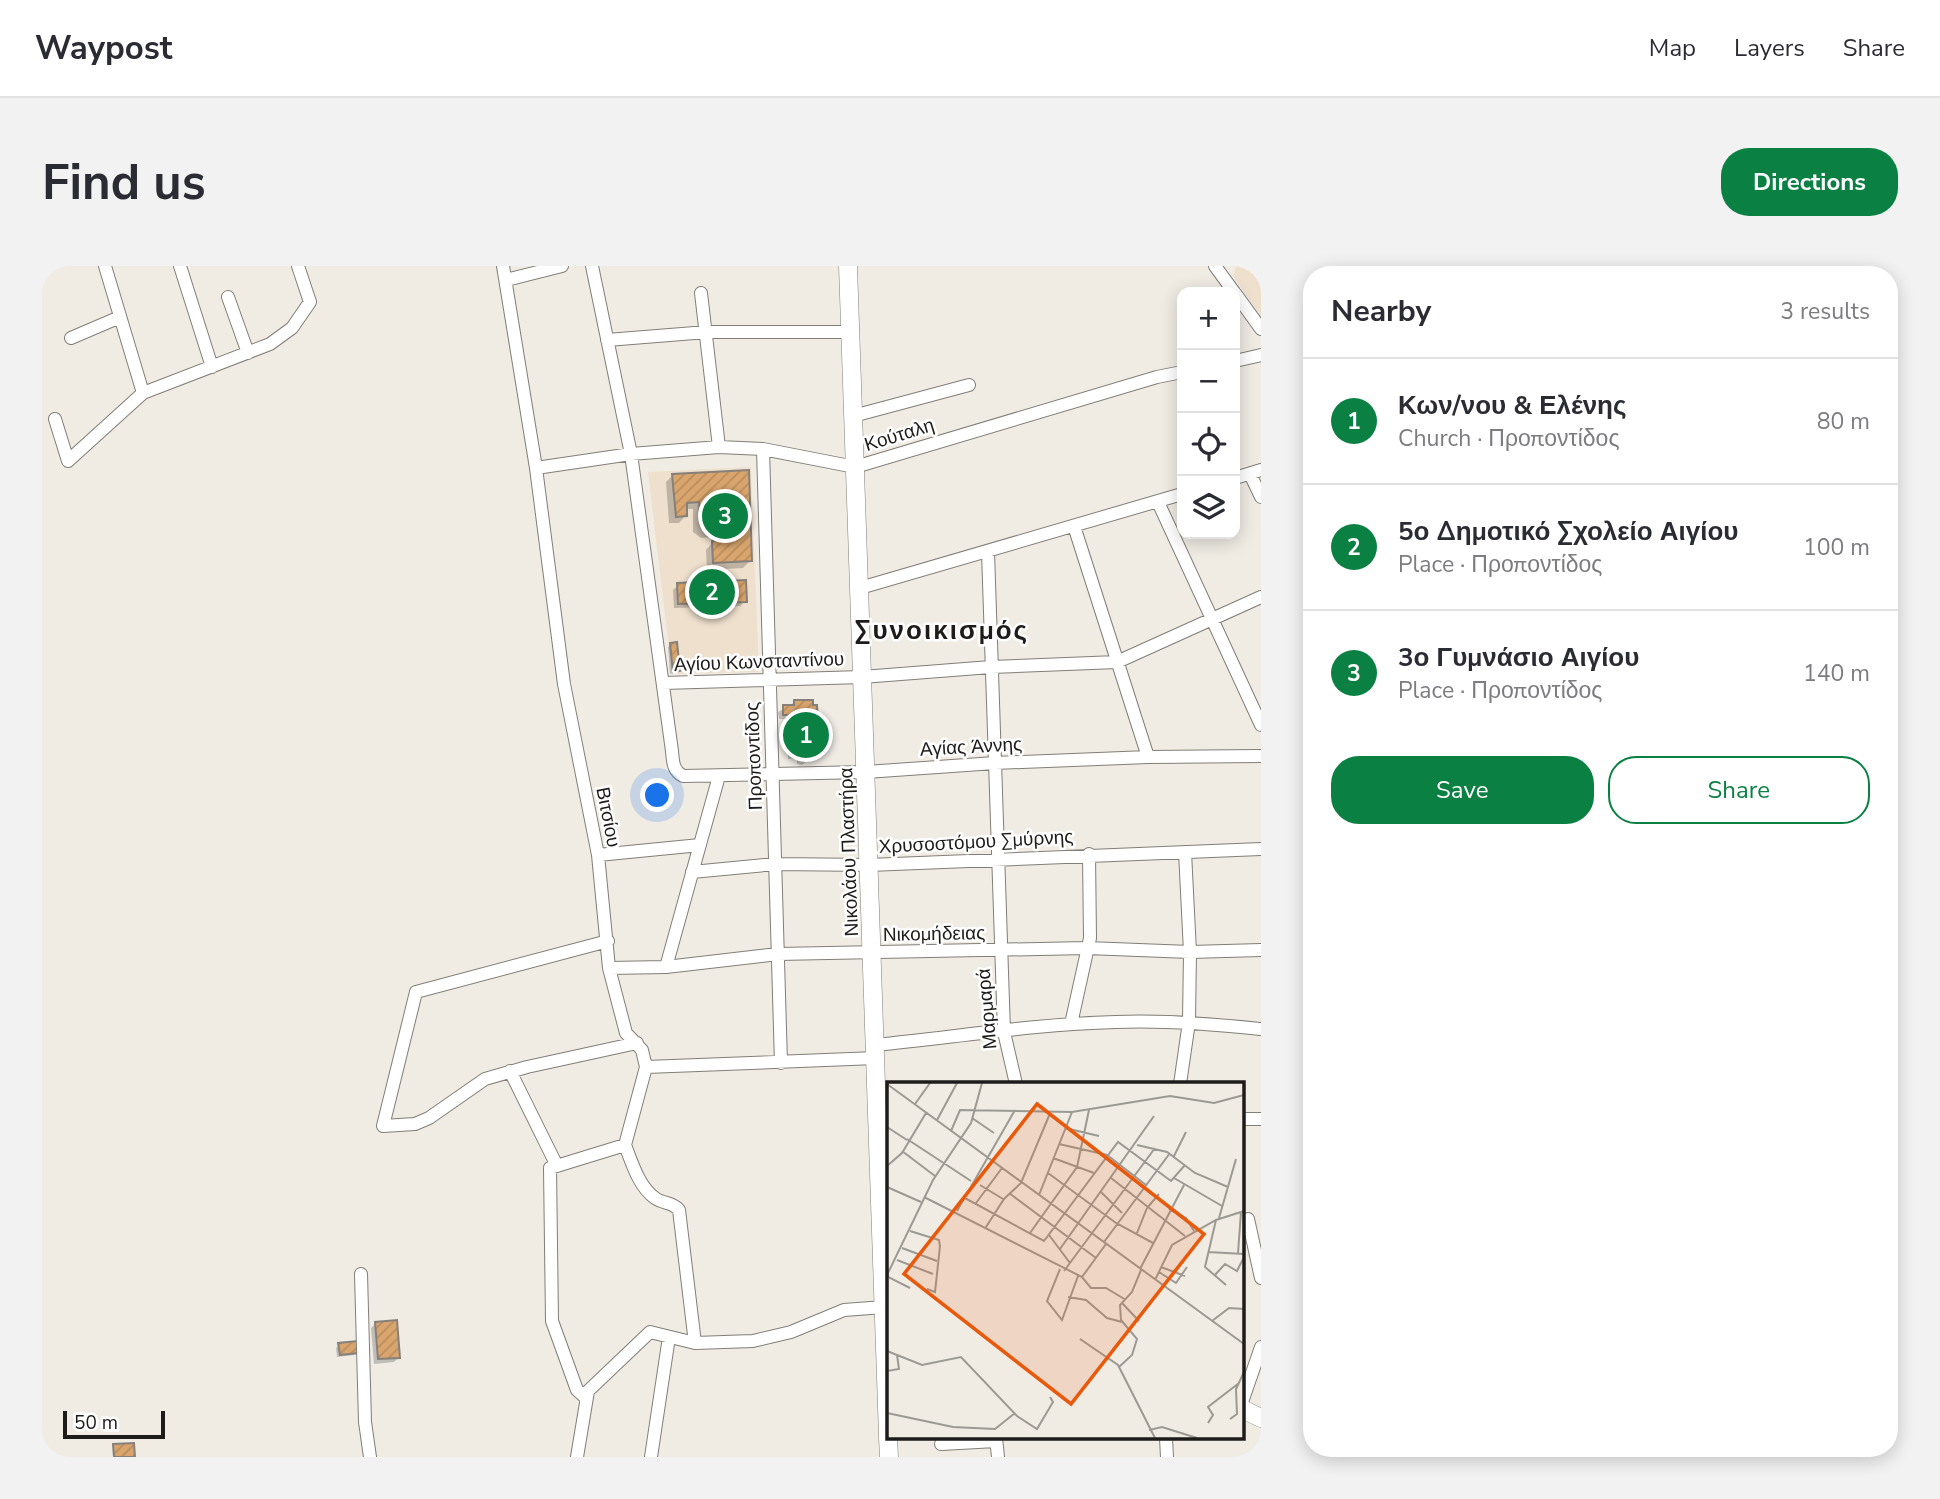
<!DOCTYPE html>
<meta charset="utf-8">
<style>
:root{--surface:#fff;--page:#f2f2f3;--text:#2b2b33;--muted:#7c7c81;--line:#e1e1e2;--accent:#0b8043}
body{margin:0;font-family:"Nunito Sans",sans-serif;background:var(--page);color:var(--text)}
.controls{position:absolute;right:21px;top:21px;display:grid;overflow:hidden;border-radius:14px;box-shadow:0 4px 18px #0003}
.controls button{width:63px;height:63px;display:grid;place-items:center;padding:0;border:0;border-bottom:2px solid var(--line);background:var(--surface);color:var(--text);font:35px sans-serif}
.scale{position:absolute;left:21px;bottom:18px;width:102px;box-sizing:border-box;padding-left:7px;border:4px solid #1e1c1a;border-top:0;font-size:19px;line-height:24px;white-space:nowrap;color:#1e1c1a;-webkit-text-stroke:5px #fff;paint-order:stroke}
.you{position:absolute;left:616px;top:530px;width:24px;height:24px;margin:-18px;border:5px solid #fff;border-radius:50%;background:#1a73e8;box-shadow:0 0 0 10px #1a73e833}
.badge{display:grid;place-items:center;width:46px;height:46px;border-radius:50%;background:var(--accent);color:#fff;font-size:23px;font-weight:700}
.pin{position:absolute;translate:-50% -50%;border:4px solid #fff;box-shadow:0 2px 7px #0006}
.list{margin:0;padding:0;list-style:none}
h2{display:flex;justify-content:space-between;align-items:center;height:91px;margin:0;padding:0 28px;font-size:30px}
h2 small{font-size:23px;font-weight:400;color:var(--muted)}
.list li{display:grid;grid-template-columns:46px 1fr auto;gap:21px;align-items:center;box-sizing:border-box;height:126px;padding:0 28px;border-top:2px solid var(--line)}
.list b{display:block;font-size:26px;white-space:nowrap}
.list p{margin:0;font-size:23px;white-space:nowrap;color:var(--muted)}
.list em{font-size:23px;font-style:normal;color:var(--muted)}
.actions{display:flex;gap:14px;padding:21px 28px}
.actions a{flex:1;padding:16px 0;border:2px solid var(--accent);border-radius:28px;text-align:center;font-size:24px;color:var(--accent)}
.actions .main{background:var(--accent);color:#fff}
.icon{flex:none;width:38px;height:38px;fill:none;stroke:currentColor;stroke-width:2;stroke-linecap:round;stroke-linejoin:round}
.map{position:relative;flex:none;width:1219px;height:1191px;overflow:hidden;border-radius:28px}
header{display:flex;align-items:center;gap:42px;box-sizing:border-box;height:98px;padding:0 35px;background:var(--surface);border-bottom:2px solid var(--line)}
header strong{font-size:33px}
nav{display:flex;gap:38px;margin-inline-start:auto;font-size:24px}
.intro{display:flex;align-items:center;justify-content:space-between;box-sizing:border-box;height:168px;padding:0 42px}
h1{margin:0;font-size:49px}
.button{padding:18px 32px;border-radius:28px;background:var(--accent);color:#fff;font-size:24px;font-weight:700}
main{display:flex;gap:42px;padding:0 42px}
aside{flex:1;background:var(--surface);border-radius:28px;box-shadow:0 4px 18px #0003}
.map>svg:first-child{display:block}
</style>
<header>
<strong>Waypost</strong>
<nav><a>Map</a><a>Layers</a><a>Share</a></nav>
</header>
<div class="intro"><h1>Find us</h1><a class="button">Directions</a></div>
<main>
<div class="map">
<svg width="1219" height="1191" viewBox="0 0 1219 1191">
<defs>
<pattern id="building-hatch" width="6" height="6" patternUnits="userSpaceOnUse" patternTransform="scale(1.75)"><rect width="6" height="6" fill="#d9a56d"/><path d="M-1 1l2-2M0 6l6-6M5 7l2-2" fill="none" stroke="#ba8d5e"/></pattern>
</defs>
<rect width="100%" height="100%" fill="#f0ece4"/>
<path fill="#efe0cd" d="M 1194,0 L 1219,0 L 1219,50 L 1191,10 Z
M 709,201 L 717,406 L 630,408 L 606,206 Z"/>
<path fill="#0003" d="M 705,205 L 708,295 L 701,302 L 665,304 L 664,284 L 670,277 L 670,271 L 659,272 L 651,266 L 651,243 L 643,243 L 644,249 L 637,257 L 627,257 L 624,216 L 631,209 Z
M 636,319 L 703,335 L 698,340 L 632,342 L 631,324 Z
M 629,378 L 636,405 L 628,408 L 626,381 Z
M 753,436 L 774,462 L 781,475 L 776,480 L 776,486 L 760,499 L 755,498 L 755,492 L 746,493 L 746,481 L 741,481 L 741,469 L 746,464 L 746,453 L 737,453 L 736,446 Z
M 334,1057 L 357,1091 L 352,1096 L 332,1098 L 329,1062 Z
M 297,1079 L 315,1086 L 312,1089 L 295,1091 L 294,1082 Z"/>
<path fill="url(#building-hatch)" stroke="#86807a" stroke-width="2" d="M 707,204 L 710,295 L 671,297 L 670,275 L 677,274 L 676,265 L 666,266 L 658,259 L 657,236 L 645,237 L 645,250 L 634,251 L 630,208 Z
M 704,314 L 705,336 L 636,338 L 635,317 Z
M 635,376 L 638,405 L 631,406 L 628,377 Z
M 752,434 L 771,434 L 771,439 L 775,439 L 776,461 L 782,460 L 783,475 L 777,475 L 778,487 L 771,487 L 771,492 L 766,494 L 760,493 L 760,488 L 750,488 L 750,476 L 745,476 L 745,462 L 751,462 L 750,449 L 741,449 L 741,439 L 752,439 Z
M 355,1054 L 358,1092 L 336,1093 L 333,1056 Z
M 316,1075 L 317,1087 L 298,1089 L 296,1077 Z
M 92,1177 L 93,1191 L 72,1191 L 71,1178 Z"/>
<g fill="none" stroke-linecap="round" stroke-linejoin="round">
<defs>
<path id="minor" d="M 63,0 L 101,127
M 138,0 L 170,101
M 461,0 L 494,202 L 522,418 L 556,589 L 567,702 L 584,767 L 600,784 L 604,801 L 583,879 C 590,897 597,921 613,932 C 621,938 631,936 637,944 L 653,1077
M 550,0 L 589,188 L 630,485 C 631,496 631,505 641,510 L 824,506 L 953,497 L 1106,491 L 1219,490
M 1173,0 L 1192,26
M 464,14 L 520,0
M 659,27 L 677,181
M 1193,27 L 1219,63
M 186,31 L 206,87
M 29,72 L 78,51
M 565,74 L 665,66 L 809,66
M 1193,95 L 1219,89
M 811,150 L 927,119
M 13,153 L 26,195 L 101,127 L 228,78 L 250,62 L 268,36 L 256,0
M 721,183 L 739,797
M 494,202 L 589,188 L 677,181 L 721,183 L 813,201 L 1115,111 L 1140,106
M 1208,208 L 1219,231
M 1193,212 L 1219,204
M 1116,236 L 1219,459
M 1032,260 L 1106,491
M 946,286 L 962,766 L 974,818
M 818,322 L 1140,228
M 621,417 L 820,411 L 949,401 L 1075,396 L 1219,331
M 556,589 L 658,579
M 650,606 L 734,598 L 827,599 L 1219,583
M 566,675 L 374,726 L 341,860 L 373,858 L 387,852 L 443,813 L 485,801 L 595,777
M 624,701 L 677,510
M 567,702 L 624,701 L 736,688 L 1045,682 L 1148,686 L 1219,684
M 1029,758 L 1048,672 L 1047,588
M 834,779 C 914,771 994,758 1074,756 C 1123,754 1171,758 1219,763
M 604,801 L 834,792
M 468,805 L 515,900
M 1138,818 L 1147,756 L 1148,686 L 1143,586
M 1200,853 L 1219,853
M 1206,953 L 1219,1012
M 319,1008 L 323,1156 L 328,1191
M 544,1132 L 535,1124 L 510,1055 L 508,902 L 583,879
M 1200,1136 L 1219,1081
M 954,1172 L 956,1191
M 1124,1172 L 1125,1191
M 899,1178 L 954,1175
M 535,1191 L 546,1125 L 608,1066 L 653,1077 L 711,1075 L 749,1066 L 802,1044 L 842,1041
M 609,1191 L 627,1071"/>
<path id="secondary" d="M 806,0 L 846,1170
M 1200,1143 L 1219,1152
M 846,1172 L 847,1191"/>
</defs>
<use href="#minor" stroke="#827e77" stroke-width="14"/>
<use href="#secondary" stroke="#827e77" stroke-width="19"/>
<use href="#minor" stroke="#fff" stroke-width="12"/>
<use href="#secondary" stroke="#fff" stroke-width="18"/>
</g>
<g text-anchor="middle" stroke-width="5" stroke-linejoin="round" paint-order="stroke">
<g font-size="19" fill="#1e1c1a" stroke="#fff">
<text transform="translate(857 168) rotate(-17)" y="7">Κούταλη</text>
<text transform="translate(717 395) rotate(-2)" y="7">Αγίου Κωνσταντίνου</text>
<text transform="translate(929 480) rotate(-3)" y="7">Αγίας Άννης</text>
<text transform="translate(711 490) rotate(-92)" y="7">Προποντίδος</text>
<text transform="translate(567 551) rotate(79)" y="7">Βιτσίου</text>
<text transform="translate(934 575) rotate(-3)" y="7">Χρυσοστόμου Σμύρνης</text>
<text transform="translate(806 586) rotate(-92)" y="7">Νικολάου Πλαστήρα</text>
<text transform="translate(892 667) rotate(-1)" y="7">Νικομήδειας</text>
<text transform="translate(944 743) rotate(-95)" y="7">Μαρμαρά</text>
</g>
<g font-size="26" font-weight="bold" letter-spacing="2" fill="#1e1c1a" stroke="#fff">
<text x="900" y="373">Συνοικισμός</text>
</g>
</g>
<g transform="translate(845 816)">
<rect width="357" height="357" fill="#f0ece4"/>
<path fill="none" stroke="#9c9993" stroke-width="2" d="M 0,2 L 357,262M 28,22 L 43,1M 85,36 L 107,51M 50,38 L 70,1M 0,45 L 20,58M 178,46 L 212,54M 64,49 L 73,28 L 185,30 L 283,14 L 327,21 L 357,13M 20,57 L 84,99M 172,62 L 220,73 L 259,103M 250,63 L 280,70 L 308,91 L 341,105M 15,69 L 48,94M 287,74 L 299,50M 166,76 L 207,91M 0,84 L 15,71 L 39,31M 161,91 L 229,141 L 266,161M 224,96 L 298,154M 287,96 L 335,124M 93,103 L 116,117M 0,105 L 34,120M 214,110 L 235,131M 122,111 L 209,176M 152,113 L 185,30M 37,115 L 195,195 L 204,206 L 219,206 L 239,218M 76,115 L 157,159 L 231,60 L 284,99 L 298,83M 89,121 L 115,86M 282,127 L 299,136 L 307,149M 70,129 L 128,28M 332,136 L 349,77M 329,138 L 318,185 L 339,203M 99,145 L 117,117 L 134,101 L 164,29M 23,149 L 52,158 L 53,164 L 48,210 L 40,207M 143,151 L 190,85 L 202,28M 250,151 L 260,126 L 272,112M 162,153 L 183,181M 217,160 L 283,71M 15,166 L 50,179M 173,167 L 267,34M 321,170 L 357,172M 351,171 L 354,130M 10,178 L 46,192M 274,185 L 298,194M 173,187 L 160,219 L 175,238 L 191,194M 253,187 L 297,103M 177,189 L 268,66M 1,190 L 1,195 L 23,206M 272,190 L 289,201 L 300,185M 1,191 L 46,98 L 84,41 L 95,1M 327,194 L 338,182 L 350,189 L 357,175M 195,195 L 219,162M 268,198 L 285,163 L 329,138 L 357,129M 181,215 L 199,218 L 220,236 L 235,240M 235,221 L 252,239M 325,239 L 342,226 L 357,227M 193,257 L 231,283 L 268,356M 0,269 L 35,283 L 74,275 L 130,334 L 150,347 L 166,320 L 163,315M 232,285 L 245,273 L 250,257 L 234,238 L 233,223 L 245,210 L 254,188M 0,289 L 12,287 L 10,273M 0,331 L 66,345 L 108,347 L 128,331M 343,337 L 350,332 L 349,307 L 357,290M 321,341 L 326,333 L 321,325 L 352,301M 262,348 L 275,345 L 310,356"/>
<path fill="#e8590c" fill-opacity="0.15" stroke="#e8590c" stroke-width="3.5" d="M 150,22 L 317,152 L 184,322 L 17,192 Z"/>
<rect width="357" height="357" fill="none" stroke="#1e1c1a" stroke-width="3.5"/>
</g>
</svg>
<div class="controls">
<button>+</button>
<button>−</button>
<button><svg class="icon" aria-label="locate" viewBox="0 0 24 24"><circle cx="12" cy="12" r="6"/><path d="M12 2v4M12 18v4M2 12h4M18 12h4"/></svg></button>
<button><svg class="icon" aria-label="layers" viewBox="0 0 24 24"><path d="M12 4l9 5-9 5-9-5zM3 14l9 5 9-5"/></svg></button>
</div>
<div class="scale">50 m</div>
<div class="you"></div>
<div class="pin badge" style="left:764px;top:469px">1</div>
<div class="pin badge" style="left:670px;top:326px">2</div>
<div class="pin badge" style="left:683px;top:250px">3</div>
</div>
<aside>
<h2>Nearby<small>3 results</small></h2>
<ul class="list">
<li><span class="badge">1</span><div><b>Κων/νου &amp; Ελένης</b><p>Church · Προποντίδος</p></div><em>80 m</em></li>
<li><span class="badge">2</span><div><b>5ο Δημοτικό Σχολείο Αιγίου</b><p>Place · Προποντίδος</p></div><em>100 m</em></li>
<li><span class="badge">3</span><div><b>3ο Γυμνάσιο Αιγίου</b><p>Place · Προποντίδος</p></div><em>140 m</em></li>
</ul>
<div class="actions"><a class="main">Save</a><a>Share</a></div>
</aside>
</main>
